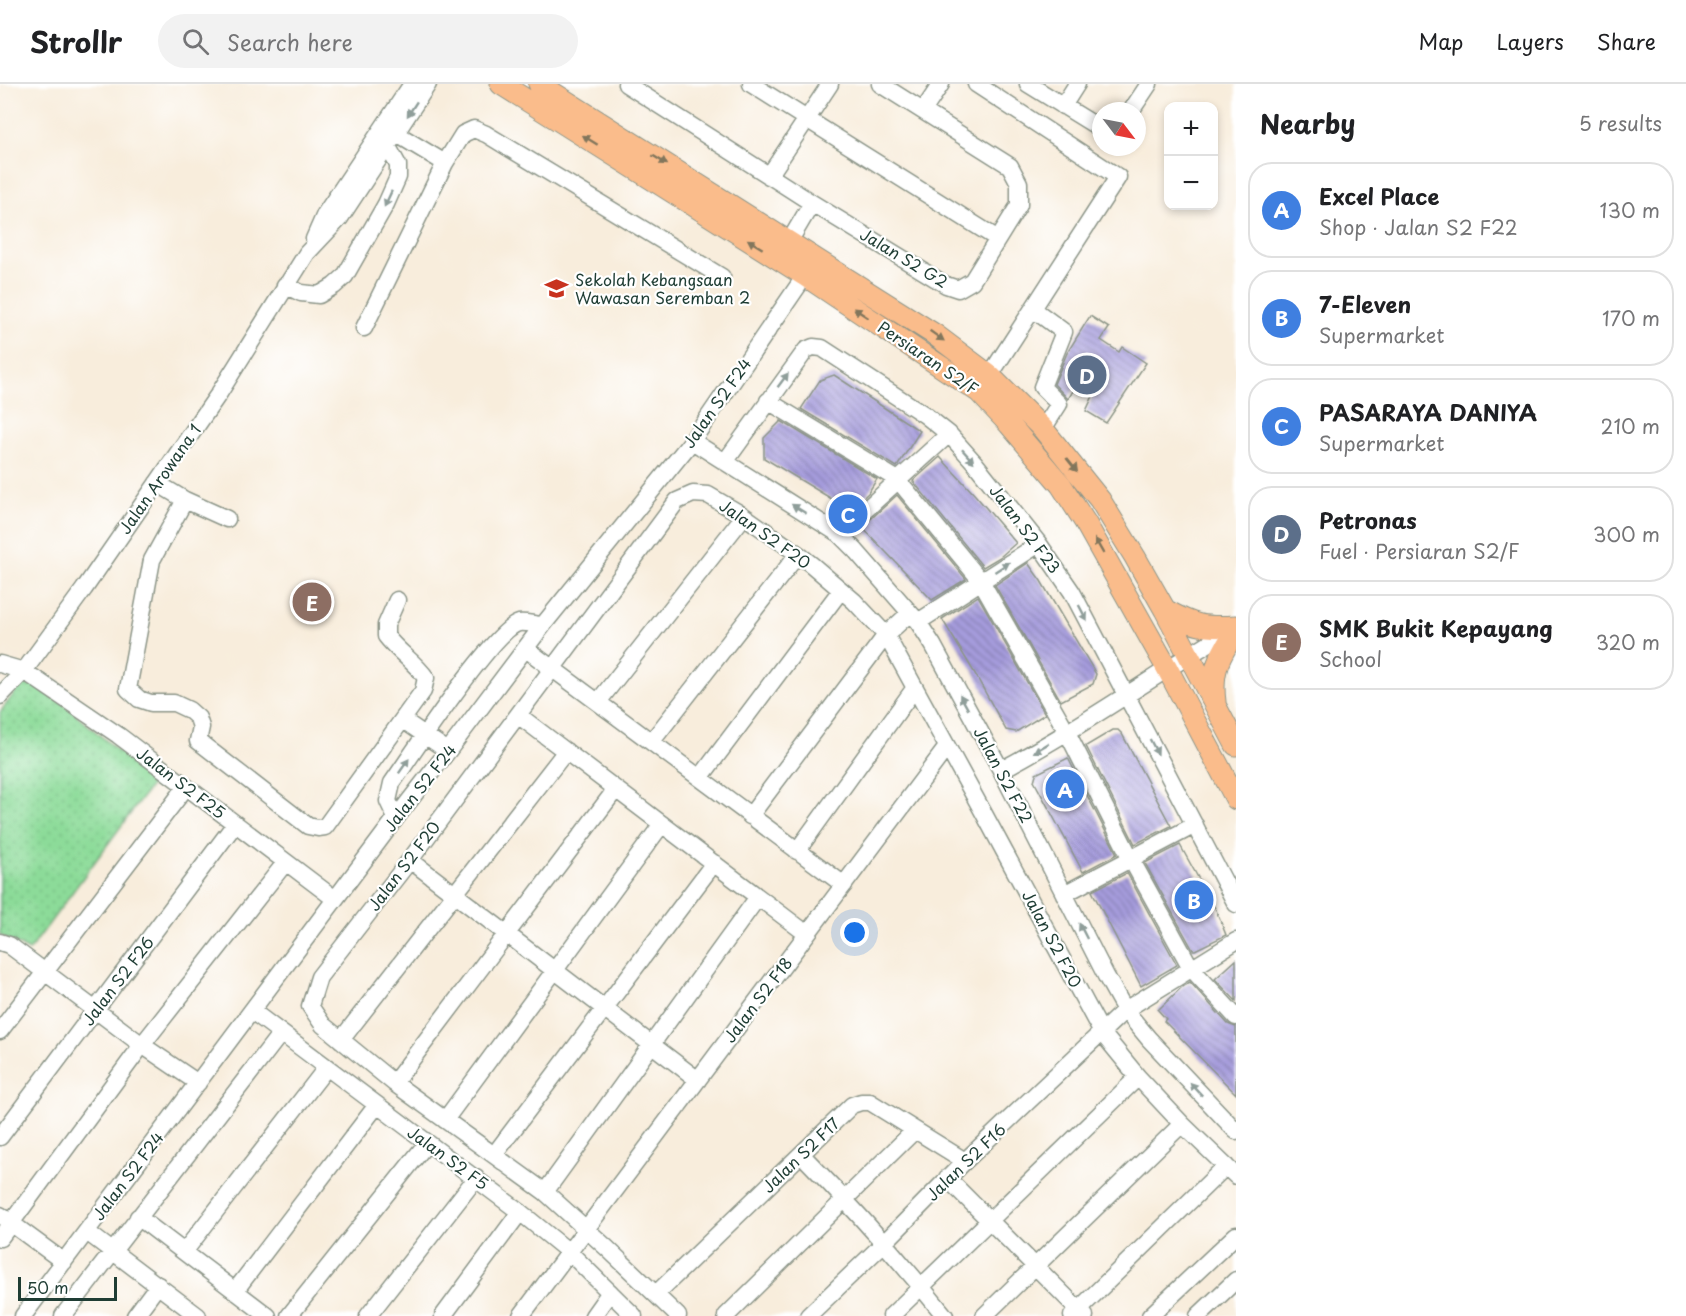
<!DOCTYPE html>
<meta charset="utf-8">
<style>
:root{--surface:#fff;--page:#f2f2f2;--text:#202124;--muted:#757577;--line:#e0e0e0;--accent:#c8321e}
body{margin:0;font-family:"Playpen Sans",sans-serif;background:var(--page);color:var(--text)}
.controls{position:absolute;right:18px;top:18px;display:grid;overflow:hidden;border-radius:12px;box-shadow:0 3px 9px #0003}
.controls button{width:54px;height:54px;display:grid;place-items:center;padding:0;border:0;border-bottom:2px solid var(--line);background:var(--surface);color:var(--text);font:30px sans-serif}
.compass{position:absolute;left:1092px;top:18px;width:54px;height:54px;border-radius:50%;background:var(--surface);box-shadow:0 3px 9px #0003;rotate:122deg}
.scale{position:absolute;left:18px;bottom:15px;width:99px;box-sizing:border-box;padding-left:6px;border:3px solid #1f3d34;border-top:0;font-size:16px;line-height:21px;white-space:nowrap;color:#1f3d34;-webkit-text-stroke:4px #fff;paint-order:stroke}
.you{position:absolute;left:855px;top:849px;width:21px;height:21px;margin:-15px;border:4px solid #fff;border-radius:50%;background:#1a73e8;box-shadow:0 0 0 9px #1a73e833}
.badge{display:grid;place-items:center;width:39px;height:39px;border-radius:50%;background:var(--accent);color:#fff;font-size:20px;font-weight:700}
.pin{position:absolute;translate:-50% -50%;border:3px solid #fff;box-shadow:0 2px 6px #0006}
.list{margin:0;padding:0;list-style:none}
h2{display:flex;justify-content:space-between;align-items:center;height:78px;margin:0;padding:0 24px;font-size:26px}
h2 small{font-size:20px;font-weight:400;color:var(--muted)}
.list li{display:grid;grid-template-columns:39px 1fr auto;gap:18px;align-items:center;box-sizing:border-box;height:96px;margin:0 12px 12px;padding:0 12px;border:2px solid var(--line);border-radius:24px}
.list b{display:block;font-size:22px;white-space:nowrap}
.list p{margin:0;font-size:20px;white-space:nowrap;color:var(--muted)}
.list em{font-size:20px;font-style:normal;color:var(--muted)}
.icon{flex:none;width:33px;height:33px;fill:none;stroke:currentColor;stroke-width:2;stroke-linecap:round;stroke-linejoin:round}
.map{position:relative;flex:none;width:1236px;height:1232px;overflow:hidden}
header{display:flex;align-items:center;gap:36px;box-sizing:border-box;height:84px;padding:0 30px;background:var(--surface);border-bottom:2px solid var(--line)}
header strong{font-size:28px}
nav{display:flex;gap:33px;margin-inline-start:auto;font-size:21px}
.search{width:420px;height:54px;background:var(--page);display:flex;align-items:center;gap:15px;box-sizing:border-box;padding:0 21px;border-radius:33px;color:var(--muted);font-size:22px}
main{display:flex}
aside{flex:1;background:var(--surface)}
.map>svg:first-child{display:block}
</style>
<header>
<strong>Strollr</strong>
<div class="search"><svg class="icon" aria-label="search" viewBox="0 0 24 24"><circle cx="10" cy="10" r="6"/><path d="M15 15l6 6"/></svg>Search here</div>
<nav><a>Map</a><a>Layers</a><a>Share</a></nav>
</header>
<main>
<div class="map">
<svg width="1236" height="1232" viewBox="0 0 1236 1232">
<defs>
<pattern id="park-dots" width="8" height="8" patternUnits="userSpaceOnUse" patternTransform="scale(1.5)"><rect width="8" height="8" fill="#8cdb99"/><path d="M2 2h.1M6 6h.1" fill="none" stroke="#78bd84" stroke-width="1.8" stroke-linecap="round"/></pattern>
<pattern id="building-back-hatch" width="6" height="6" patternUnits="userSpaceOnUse" patternTransform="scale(1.5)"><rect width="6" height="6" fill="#a59bdc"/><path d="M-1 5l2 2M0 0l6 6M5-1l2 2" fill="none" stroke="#8680b3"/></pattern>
</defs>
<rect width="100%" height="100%" fill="#fff"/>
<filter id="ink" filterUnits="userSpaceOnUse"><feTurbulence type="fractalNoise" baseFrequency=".0167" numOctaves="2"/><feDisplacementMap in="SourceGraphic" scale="12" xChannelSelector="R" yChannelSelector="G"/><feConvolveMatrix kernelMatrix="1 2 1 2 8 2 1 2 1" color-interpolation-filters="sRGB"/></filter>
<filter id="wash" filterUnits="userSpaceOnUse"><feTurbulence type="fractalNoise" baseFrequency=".008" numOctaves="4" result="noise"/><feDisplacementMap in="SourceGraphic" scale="24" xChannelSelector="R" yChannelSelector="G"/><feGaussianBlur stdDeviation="1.35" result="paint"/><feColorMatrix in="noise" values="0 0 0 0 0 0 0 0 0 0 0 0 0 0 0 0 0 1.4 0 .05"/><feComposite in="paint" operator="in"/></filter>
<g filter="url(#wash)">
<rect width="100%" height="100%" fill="#f8eddc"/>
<path fill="url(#park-dots)" stroke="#568c66" stroke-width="1.5" d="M 29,590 L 116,665 L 156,695 L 29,867 L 0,851 L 0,628 Z"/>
<g id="blocks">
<path fill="url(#building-back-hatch)" d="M 1090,232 L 1109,244 L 1101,256 L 1119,268 L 1122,263 L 1146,279 L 1106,339 L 1086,327 L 1093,312 L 1077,301 L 1068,315 L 1054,300 L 1067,269 Z
M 834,291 L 920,347 L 897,383 L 801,325 L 820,296 Z
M 781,337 L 877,395 L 868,409 L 850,426 L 764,374 L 764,354 Z
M 940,373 L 975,411 L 1016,459 L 1000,473 L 983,483 L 913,397 Z
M 897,411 L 966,495 L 932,516 L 862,443 Z
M 1028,479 L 1041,497 L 1096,590 L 1093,600 L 1061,617 L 995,501 Z
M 978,512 L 1045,630 L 1016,648 L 1006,646 L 974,588 L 942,535 Z
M 1113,646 L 1118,646 L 1122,650 L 1171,742 L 1135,760 L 1086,662 Z
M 1068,674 L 1117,770 L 1083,788 L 1034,697 L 1036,690 Z
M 1180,761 L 1216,826 L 1226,851 L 1195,866 L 1193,866 L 1145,779 Z
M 1127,789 L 1177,881 L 1141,902 L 1092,807 Z
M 1236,876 L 1236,917 L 1215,895 Z
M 1190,898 L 1228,940 L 1236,943 L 1236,1010 L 1164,937 L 1166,935 L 1158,926 L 1183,902 Z"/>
</g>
</g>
<g filter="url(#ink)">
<use href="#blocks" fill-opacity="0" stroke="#8c9588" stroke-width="1.5"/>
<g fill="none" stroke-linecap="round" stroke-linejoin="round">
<defs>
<path id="minor" d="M 626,0 L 812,119 L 946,201 L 958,205 L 972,197 L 1019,121 L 1019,99 L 1010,82 L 880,0
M 751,0 L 998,155
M 976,0 L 1118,93 L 983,302
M 1028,0 L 1101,45
M 1063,22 L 1077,0
M 923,27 L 941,0
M 1131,27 L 1149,0
M 387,44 L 445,79
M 769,92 L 830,0
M 314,155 L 325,130 L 412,0
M 789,158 L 812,119
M 285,201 L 301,209 L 319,211 L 334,202 L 345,192 L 386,120 L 398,93 L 398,81 L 387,61
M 1033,225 L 1064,248 L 1042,303 L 1059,320 L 1043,345
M 364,244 L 445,79 L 463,50 L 474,45 L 486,50 L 722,193
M 768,317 L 898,396 L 981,497 L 1067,648 L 1131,775 L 1191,884 L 1236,933
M 692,357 L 839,450 L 856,467 L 918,538 L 933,561 L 1001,686 L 1106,892 L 1125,926 L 1149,955 L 1236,1047
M 725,378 L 806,266 L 813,263 L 822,264 L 925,331 L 949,350 L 974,378 L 1039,460 L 1072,508 L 1236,820
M 157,399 L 185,416
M 227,435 L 185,416 L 152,476 L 128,605 L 139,615 L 151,619 L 174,619 L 189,626 L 198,634 L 201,643 L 198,657 L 308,742 L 318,744 L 325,743 L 423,607 L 426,594 C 415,578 398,568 386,552 L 386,541 L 397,516
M 839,450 L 949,350
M 918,538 L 1039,460
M 526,565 L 844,801
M 0,580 L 24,587 L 118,651 L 335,815
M 0,612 L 24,587 L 84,505 L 218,311 L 307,169 L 340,134 L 428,0
M 598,618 L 744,432
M 518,631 L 807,850
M 403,636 L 448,667
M 652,657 L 798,470
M 1001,686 C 1082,643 1157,589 1236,543
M 700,694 L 841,506
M 750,732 L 886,551 L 910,529
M 396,734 L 388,717 L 392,699 C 411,672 494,545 519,539 C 526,538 536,541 543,541
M 797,767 L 914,605
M 410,776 L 698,996
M 1064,810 L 1195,741
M 0,858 L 9,861 L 142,961 L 198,999
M 252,927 L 520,1128 L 569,1168 L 634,1232
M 0,947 L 186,703
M 341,956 L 566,667
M 394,999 L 616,705
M 445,1036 L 662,740
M 0,1053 L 235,740
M 494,1071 L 714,779
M 802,1071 C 852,1122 900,1176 945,1232
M 947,1094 L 1085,1232
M 545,1108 L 758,813
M 0,1131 L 64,1178
M 138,1133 L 268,1232
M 87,1148 L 198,1232
M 0,1154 L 142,961 L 285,779
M 184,1168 L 327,983
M 235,1207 L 377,1021
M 656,1210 L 852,1021 L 861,1018 L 870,1018 L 965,1077
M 23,1232 L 396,734 L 448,667 L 543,541 L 692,357 L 811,183
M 63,1232 L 281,949
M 135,1232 L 158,1201
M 289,1232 L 427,1059
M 368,1232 L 476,1094
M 443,1232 L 520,1128
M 521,1232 L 947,663
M 593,1232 L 610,1208
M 678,1232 L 608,1165 L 545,1108 L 394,999 L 323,941 L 310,922 L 319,893 L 410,776 L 677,417 L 693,410 L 708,411 L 744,432 L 798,470 L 812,481 L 854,517 L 886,551 L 982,726 L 1102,949 L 1138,993 L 1182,1040 L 1236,1092
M 726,1232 L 915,1046
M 808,1232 L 883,1160 L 965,1077 L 1125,926 L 1236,857
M 891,1232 L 1138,993
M 984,1232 L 1182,1040
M 1072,1232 L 1226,1082
M 1150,1232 L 1236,1151
M 1198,1232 L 1236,1196"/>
<path id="major" d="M 501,0 L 804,191 L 979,308 L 1009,340 L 1061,401 L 1085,438 L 1167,584 L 1236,715
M 539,0 L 934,250 L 990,292 L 1043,345 L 1100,416 L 1135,473 L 1165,526 L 1236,661
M 1165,526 C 1195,542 1202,544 1236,542
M 1215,618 C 1211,585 1219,574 1236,546"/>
</defs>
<use href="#minor" stroke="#8c9588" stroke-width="19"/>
<use href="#major" stroke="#8c9588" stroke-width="23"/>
<use href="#minor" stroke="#fff" stroke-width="16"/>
<use href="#major" stroke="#fabc8b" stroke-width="21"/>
</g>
<defs><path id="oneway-solid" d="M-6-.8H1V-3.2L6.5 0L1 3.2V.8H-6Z" transform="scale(1.5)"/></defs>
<g fill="#8f9e9a">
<use href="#oneway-solid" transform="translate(412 25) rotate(123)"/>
<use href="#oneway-solid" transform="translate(388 115) rotate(115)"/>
<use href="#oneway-solid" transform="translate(783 296) rotate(-53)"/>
<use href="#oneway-solid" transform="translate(968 372) rotate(48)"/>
<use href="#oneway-solid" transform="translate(799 425) rotate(-148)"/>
<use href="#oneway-solid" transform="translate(1002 483) rotate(-33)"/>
<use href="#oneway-solid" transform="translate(1083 529) rotate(62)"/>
<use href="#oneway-solid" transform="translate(964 618) rotate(-119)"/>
<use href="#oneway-solid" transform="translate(1154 663) rotate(62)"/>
<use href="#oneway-solid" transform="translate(1041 664) rotate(149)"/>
<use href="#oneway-solid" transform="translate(404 682) rotate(-55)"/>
<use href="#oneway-solid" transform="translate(1083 847) rotate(-117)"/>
<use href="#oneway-solid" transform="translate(1196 1005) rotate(-133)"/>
</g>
<g fill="#82765b">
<use href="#oneway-solid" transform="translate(590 56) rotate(-148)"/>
<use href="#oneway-solid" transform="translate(660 76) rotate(32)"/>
<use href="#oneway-solid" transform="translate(755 160) rotate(-148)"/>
<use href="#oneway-solid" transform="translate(861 229) rotate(-146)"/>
<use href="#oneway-solid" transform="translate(937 252) rotate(35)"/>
<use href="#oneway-solid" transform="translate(1072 381) rotate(51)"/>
<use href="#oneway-solid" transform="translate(1099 462) rotate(-120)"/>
</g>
</g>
<defs>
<symbol id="school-bare" viewBox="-9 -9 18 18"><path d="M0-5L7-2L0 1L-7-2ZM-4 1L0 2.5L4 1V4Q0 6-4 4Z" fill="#c8321e" stroke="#fff" stroke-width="2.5" paint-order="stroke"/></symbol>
</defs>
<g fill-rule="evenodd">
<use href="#school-bare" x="540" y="188" width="33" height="33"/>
</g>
<g text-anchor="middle" stroke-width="4.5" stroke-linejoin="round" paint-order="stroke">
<g font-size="16" fill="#1f3d34" stroke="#fff">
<text transform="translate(904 174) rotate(31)" y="6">Jalan S2 G2</text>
<text transform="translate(928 274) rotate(34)" y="6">Persiaran S2/F</text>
<text transform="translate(717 319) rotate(-55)" y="6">Jalan S2 F24</text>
<text transform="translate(160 395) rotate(-55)" y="6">Jalan Arowana 1</text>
<text transform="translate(1025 445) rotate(53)" y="6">Jalan S2 F23</text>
<text transform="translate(765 450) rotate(35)" y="6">Jalan S2 F20</text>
<text transform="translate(1003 691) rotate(62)" y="6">Jalan S2 F22</text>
<text transform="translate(181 699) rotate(37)" y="6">Jalan S2 F25</text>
<text transform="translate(420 704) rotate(-52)" y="6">Jalan S2 F24</text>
<text transform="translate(404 782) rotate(-53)" y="6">Jalan S2 F20</text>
<text transform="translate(1052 855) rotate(62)" y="6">Jalan S2 F20</text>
<text transform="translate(118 897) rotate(-53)" y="6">Jalan S2 F26</text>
<text transform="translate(758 916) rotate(-53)" y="6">Jalan S2 F18</text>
<text transform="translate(801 1071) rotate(-44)" y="6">Jalan S2 F17</text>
<text transform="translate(448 1074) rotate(36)" y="6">Jalan S2 F5</text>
<text transform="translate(966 1078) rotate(-44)" y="6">Jalan S2 F16</text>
<text transform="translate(128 1092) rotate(-53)" y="6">Jalan S2 F24</text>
</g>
<g font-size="16" fill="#1f3d34" stroke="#fff" text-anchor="start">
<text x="575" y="202">Sekolah Kebangsaan<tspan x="575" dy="18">Wawasan Seremban 2</tspan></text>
</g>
</g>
</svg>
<div class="controls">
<button>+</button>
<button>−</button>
</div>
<svg class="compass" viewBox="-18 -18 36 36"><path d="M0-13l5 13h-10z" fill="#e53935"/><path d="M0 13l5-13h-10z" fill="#757577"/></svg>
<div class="scale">50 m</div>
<div class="you"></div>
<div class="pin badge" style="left:1065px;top:705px;background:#3f7fe0">A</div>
<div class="pin badge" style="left:1194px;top:816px;background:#3f7fe0">B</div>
<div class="pin badge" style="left:848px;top:430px;background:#3f7fe0">C</div>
<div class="pin badge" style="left:1087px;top:291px;background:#5c6f8a">D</div>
<div class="pin badge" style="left:312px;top:518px;background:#8d6e63">E</div>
</div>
<aside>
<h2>Nearby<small>5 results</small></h2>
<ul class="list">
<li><span class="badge" style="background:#3f7fe0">A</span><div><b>Excel Place</b><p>Shop · Jalan S2 F22</p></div><em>130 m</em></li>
<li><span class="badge" style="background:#3f7fe0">B</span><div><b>7-Eleven</b><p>Supermarket</p></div><em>170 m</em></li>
<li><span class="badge" style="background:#3f7fe0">C</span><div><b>PASARAYA DANIYA</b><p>Supermarket</p></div><em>210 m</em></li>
<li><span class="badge" style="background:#5c6f8a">D</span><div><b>Petronas</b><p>Fuel · Persiaran S2/F</p></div><em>300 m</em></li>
<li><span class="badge" style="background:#8d6e63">E</span><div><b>SMK Bukit Kepayang</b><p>School</p></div><em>320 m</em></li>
</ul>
</aside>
</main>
